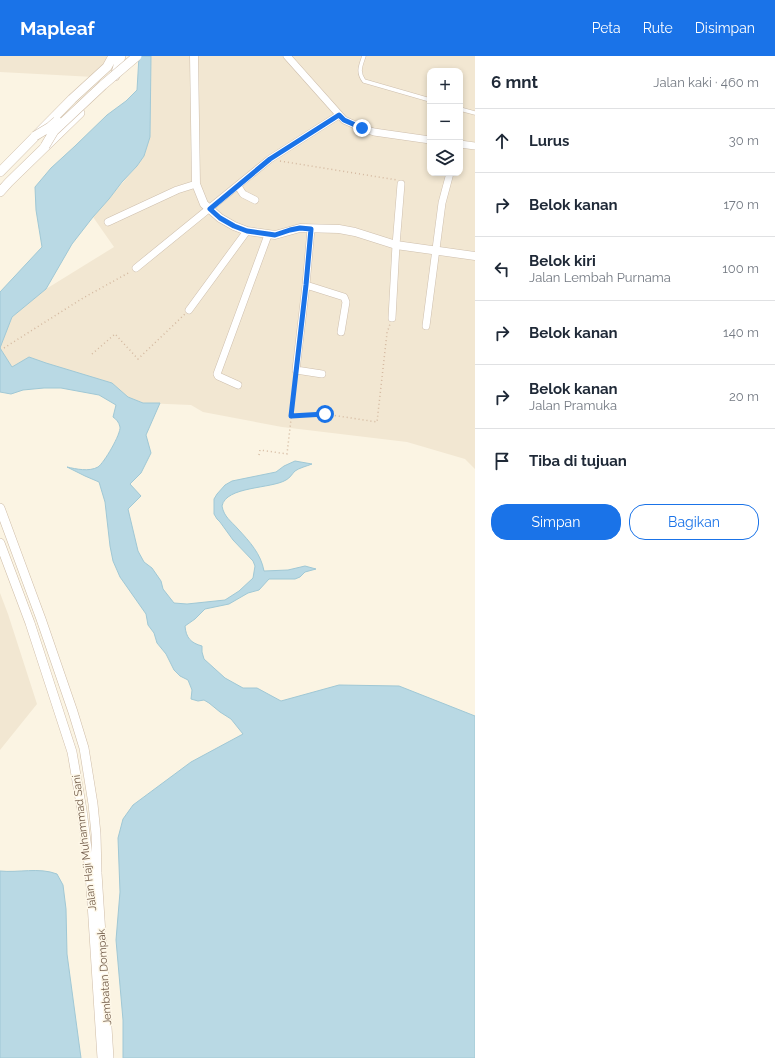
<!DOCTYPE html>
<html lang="id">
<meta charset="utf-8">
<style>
:root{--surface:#fff;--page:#f6f6f7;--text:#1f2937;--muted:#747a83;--line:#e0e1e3;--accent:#1a73e8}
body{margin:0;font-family:Raleway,sans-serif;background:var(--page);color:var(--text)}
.controls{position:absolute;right:12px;top:12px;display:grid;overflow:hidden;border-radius:8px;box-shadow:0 2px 6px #0003}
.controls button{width:36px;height:36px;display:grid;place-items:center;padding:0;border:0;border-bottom:1px solid var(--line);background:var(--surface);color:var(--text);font:20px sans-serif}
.stop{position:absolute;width:12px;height:12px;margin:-9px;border:3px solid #1a73e8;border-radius:50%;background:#fff}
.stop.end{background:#1a73e8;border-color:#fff;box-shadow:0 1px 4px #0008}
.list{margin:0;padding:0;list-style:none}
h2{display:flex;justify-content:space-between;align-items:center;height:52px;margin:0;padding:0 16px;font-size:17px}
h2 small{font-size:13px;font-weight:400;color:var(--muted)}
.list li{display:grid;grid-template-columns:26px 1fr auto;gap:12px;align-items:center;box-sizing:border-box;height:64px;padding:0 16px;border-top:1px solid var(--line)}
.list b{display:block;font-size:15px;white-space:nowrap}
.list p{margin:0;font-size:13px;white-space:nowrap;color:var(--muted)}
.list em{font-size:13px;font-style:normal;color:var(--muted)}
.actions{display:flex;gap:8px;padding:12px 16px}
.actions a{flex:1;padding:9px 0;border:1px solid var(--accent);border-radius:16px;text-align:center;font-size:14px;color:var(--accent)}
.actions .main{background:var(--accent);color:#fff}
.icon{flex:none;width:22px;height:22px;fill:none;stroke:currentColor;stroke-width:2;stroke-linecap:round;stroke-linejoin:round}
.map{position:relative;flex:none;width:475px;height:1002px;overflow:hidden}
header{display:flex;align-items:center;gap:24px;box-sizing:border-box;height:56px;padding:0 20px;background:var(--accent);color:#fff}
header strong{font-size:19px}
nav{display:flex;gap:22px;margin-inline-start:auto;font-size:14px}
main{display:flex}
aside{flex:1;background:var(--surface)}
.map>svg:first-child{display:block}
</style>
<header>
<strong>Mapleaf</strong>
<nav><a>Peta</a><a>Rute</a><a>Disimpan</a></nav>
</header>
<main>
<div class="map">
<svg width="475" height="1002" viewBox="0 0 475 1002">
<rect width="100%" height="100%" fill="#fbf4e3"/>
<path fill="#f2e7d2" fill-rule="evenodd" d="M 0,0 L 107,0 L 104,10 L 94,21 L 0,16 Z
M 151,0 L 475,0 L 475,413 L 465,403 L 407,386 L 282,371 L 203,356 L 191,349 L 143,347 L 128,341 L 112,327 L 46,307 L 29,301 L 12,311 L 0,292 L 12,261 L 46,233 L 114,191 L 93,161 L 137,110 L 144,100 L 150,81 ZM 430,15 L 460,15 L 460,117 L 430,117 Z
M 0,537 L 8,558 L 37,648 L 0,694 Z"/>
<path fill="#b9d9e4" stroke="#a0c8d5" d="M 139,0 L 151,0 L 150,81 L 144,100 L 137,110 L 122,126 L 109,143 L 93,161 L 72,188 L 46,233 L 12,261 L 0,292 L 12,311 L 29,301 L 46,307 L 112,327 L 128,341 L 143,347 L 160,347 L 146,379 L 151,397 L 141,417 L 130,428 L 141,440 L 128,453 L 138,495 L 144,506 L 152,512 L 161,525 L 163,533 L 174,547 L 187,548 L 225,544 L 239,535 L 253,522 L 255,510 L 253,505 L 233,484 L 220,466 L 217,463 L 214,458 L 214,443 L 217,438 L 225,429 L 232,425 L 276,416 L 284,410 L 295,405 L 312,408 C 307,410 299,412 295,415 C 292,418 290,422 286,424 C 271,433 226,430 222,450 C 224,461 231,465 238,473 C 250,486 261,498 264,515 L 288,514 L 305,510 L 316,513 L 305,516 L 300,521 L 295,523 L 269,523 L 259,534 L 248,537 L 229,548 L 205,553 L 195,563 L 185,570 C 186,582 191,587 202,590 L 202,596 L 204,603 L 225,622 L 243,632 L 257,632 L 281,645 L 339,629 L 399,630 L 475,660 L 475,1002 L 123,1002 L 123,964 L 116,884 L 120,836 L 118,782 L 123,763 L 133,749 L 191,706 L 243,678 L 231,663 L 220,656 L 209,647 L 204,644 L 198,645 L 191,643 L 192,634 L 188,624 L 180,620 L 174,614 L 166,598 L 157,587 L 154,577 L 148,569 L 146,558 L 120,521 L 113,505 L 110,490 L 105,446 L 99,426 L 85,420 L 67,411 C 76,413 89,416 98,411 C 104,407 121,378 120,371 C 119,366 116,363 113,361 L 116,349 L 99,339 L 61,332 L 44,332 L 23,334 L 11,338 L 0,336 L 0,236 L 42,191 L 36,154 L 35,131 L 51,112 L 75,90 L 107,59 L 126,45 L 137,34 Z
M 0,815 C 18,817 39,811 57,818 L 63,829 L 66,853 L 67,898 L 81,1002 L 0,1002 Z"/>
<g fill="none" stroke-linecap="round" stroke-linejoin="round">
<defs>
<path id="service" d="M 364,0 C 361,9 357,16 364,25 L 430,44
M 460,53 L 475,57"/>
<path id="minor" d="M 287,0 L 344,64 L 362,72 L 374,76 L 430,84
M 460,88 L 475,90
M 238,130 L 243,138 L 255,144
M 108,166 L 177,134 L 196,128
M 311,173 L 306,229 L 296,314 L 322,318
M 136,212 L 270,103 L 339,59
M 306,229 L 344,241 L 346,246 L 341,276
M 189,254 L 247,175
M 392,262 L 396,189 L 401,128
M 426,270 L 442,147 L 450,117
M 238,329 L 218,320 L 217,318 L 268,179"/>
<path id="tertiary" d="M 194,0 L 196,128 L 204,148 L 220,162 L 234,170 L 247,175 L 275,179 L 300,172 L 339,173 L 355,176 L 396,189 L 475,200"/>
<path id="secondary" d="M 115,20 L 121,0
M 0,116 L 72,43 L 107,11 L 113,0
M 0,136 L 9,126 L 80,57
M 0,452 L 41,563 L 73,656 L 84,692 L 93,748 L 96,778 L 97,817 L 109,1002
M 0,487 L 30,567 L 72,696 L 82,754 L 90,816 L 102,1002"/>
</defs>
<use href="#service" stroke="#cebfad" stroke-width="4.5"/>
<use href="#minor" stroke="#cebfad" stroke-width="8"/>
<use href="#tertiary" stroke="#cebfad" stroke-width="9"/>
<use href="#secondary" stroke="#cfbda8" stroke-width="10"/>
<path stroke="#d4b9a0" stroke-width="1.5" stroke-dasharray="1 3" stroke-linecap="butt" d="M 280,105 L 397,124
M 4,292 L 83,242 L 130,216
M 92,298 L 115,278 L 138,303 L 185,258
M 291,360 L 325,358 L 377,366 L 387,277 L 390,268
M 259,399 L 260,394 L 287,398 L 296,320"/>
<use href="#service" stroke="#fff" stroke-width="3.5"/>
<use href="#minor" stroke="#fff" stroke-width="7"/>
<use href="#tertiary" stroke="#fff" stroke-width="8"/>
<use href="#secondary" stroke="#fff" stroke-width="9"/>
<defs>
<path id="secondary-bridge" d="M 35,80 L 50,71 L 57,65
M 45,90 L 54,75 L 103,29 L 137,0"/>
</defs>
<use href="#secondary-bridge" stroke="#cfbda8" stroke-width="10" stroke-linecap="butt"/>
<use href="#secondary-bridge" stroke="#fff" stroke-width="9"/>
</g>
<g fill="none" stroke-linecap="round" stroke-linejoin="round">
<path stroke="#1a73e8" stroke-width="5" d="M 325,358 L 291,360 L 306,229 L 311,173 L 300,172 L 290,174 L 275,179 L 247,175 L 234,170 L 220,162 L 210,153 L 270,103 L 339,59 L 344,64 L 362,72"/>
</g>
<g text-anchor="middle" stroke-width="3" stroke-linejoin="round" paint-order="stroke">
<g font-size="11" fill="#725c4a" stroke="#fef8e9">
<text transform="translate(84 787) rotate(-97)" y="4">Jalan Haji Muhammad Sani</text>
<text transform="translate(104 921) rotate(-94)" y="4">Jembatan Dompak</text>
</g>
</g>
</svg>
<div class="controls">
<button>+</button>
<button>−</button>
<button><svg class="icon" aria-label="layers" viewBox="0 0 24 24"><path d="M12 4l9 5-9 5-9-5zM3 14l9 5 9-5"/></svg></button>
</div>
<div class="stop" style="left:325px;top:358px"></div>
<div class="stop end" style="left:362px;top:72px"></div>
</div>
<aside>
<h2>6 mnt<small>Jalan kaki · 460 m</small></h2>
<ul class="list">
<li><svg class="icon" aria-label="ahead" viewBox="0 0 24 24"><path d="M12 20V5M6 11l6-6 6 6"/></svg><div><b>Lurus</b></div><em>30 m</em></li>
<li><svg class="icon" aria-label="right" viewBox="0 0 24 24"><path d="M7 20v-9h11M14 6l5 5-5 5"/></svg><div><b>Belok kanan</b></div><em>170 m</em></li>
<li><svg class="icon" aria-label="left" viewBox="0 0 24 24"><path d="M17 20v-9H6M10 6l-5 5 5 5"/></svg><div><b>Belok kiri</b><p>Jalan Lembah Purnama</p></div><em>100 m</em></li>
<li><svg class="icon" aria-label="right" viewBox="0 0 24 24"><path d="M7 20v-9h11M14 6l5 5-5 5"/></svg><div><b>Belok kanan</b></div><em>140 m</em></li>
<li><svg class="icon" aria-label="right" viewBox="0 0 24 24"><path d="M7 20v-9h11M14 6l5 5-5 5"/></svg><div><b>Belok kanan</b><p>Jalan Pramuka</p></div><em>20 m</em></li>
<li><svg class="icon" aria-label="arrive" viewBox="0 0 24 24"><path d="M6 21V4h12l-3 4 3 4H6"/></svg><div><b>Tiba di tujuan</b></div></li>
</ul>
<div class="actions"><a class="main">Simpan</a><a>Bagikan</a></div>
</aside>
</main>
